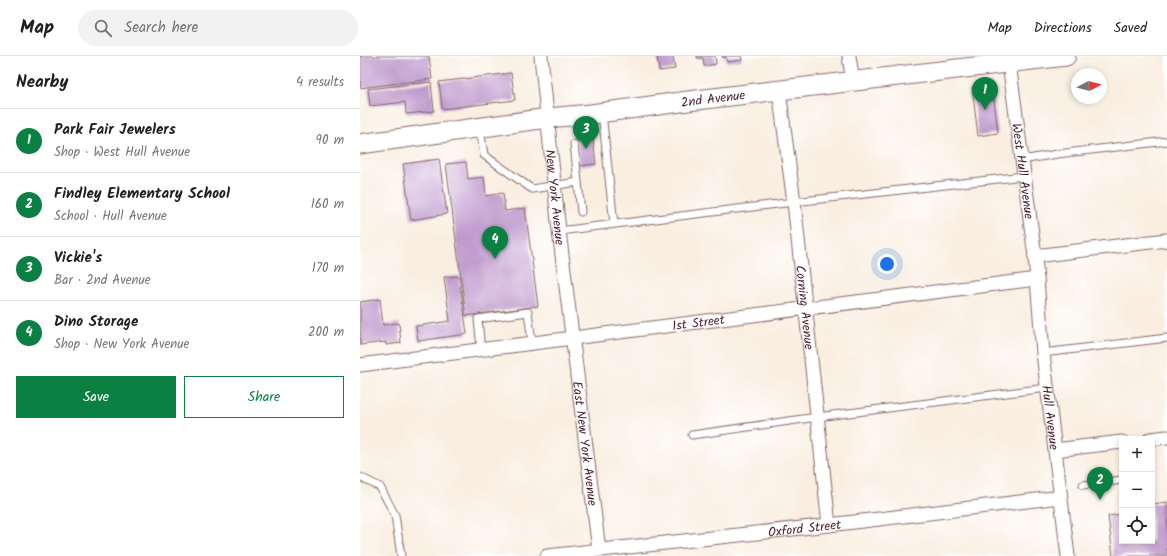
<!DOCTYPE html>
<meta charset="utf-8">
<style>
:root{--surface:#fff;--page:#f2f2f2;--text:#202124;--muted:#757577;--line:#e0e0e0;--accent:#0b8043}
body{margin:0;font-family:Kalam,sans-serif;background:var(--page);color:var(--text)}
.controls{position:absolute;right:12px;bottom:12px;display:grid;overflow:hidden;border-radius:0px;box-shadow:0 2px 6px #0003}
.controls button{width:36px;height:36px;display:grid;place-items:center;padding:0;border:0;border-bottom:1px solid var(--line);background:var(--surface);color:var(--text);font:20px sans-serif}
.compass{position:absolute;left:711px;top:12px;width:36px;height:36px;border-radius:50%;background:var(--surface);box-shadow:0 2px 6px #0003;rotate:83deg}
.you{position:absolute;left:527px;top:208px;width:14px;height:14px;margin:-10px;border:3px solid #fff;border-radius:50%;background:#1a73e8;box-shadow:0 0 0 6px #1a73e833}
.badge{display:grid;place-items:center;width:26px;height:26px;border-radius:50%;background:var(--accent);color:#fff;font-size:13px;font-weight:700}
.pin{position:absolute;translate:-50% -33px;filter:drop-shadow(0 1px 2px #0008)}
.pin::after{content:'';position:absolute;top:21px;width:14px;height:12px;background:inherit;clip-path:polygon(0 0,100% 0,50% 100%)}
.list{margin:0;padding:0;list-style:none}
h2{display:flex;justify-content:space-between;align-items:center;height:52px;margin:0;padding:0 16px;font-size:17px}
h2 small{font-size:13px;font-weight:400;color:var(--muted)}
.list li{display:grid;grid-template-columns:26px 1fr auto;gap:12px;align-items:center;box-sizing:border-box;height:64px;padding:0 16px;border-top:1px solid var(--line)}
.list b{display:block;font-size:15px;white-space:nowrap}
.list p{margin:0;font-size:13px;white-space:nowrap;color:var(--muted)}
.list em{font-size:13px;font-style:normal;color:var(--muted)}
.actions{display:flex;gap:8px;padding:12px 16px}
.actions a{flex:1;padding:9px 0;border:1px solid var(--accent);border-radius:0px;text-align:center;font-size:14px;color:var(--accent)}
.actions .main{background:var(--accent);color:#fff}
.icon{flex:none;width:22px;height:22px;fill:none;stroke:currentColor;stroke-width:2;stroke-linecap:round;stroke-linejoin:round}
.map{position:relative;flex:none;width:807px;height:500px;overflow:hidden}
header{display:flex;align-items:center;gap:24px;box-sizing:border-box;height:56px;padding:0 20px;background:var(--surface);border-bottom:1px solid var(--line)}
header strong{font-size:19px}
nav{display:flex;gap:22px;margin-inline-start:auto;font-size:14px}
.search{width:280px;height:36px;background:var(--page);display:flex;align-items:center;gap:10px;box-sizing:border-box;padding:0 14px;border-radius:22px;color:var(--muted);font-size:15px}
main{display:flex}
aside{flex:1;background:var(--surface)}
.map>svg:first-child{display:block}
</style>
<header>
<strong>Map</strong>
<div class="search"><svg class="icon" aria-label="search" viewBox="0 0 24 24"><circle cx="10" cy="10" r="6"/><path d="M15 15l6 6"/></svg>Search here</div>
<nav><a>Map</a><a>Directions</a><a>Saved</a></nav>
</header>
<main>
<aside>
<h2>Nearby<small>4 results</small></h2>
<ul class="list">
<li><span class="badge">1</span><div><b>Park Fair Jewelers</b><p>Shop · West Hull Avenue</p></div><em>90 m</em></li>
<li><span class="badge">2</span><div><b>Findley Elementary School</b><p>School · Hull Avenue</p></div><em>160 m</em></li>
<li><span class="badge">3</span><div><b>Vickie's</b><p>Bar · 2nd Avenue</p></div><em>170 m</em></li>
<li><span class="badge">4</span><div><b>Dino Storage</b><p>Shop · New York Avenue</p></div><em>200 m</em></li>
</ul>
<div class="actions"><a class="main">Save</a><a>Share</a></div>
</aside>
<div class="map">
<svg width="807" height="500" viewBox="0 0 807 500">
<rect width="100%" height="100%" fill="#fff"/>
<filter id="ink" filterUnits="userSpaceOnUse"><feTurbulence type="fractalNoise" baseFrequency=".025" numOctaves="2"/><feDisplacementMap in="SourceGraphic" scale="8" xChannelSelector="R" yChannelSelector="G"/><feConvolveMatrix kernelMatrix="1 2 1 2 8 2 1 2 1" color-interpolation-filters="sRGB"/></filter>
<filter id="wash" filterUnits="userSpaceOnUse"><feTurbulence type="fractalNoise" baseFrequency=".012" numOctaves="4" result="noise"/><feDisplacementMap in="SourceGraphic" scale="16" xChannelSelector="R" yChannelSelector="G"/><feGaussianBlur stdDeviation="0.9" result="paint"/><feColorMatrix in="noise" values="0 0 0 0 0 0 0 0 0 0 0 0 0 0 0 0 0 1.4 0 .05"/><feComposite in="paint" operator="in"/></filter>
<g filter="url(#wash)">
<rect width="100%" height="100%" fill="#f9eee0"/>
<g id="blocks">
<path fill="#bf9acd" d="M 0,0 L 69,0 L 72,23 L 0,32 Z
M 297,0 L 313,0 L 315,13 L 299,15 Z
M 337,0 L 355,0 L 356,8 L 344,10 L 343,2 L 337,2 Z
M 362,0 L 381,0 L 382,4 L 367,6 L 366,1 L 363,2 Z
M 151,17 L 155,44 L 82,53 L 79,26 Z
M 71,26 L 74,55 L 46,58 L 45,46 L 10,50 L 8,33 Z
M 632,28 L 638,77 L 618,80 L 612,31 Z
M 232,75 L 236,108 L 220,110 L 216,77 Z
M 79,103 L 87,158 L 51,164 L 43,108 Z
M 106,106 L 108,123 L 124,121 L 126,140 L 143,137 L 145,155 L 165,152 L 178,250 L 106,260 L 86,108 Z
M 99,220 L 107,278 L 58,285 L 56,270 L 90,265 L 84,221 Z
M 20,243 L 23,269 L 39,267 L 41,287 L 26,289 L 26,286 L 0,289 L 0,246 Z
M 807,446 L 807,500 L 753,500 L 748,460 L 762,458 L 762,485 L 792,485 L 792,448 Z"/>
</g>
</g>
<g filter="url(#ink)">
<use href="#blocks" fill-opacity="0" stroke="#87676a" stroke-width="1"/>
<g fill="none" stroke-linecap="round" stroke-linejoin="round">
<defs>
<path id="service" d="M 242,57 L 254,168
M 120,72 L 124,99 L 172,133 L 218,126 L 221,156
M 214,88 L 218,126
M 662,104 L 697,98 L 807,85
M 199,175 L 434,146 L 664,120
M 121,293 L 118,263 L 168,256 L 172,286
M 683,297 L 807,282
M 332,379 L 457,361 L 687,332
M 0,421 L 20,431 L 35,459 L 41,500
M 723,429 L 762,424"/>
<g id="minor">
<path id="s1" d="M 181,0 L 199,175 L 239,494"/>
<path d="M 489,0 L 493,26"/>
<path id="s2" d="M 649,7 L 675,200 L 683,297 L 708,500"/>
<path id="s3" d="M 419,35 L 434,146 L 469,469"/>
<path d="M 675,200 L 807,184"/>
<path id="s4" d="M 0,309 L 677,223"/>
<path d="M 790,383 L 807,381"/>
<path d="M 695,394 L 762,386"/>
<path id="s5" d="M 187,500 L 469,469 L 701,441"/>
</g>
<g id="secondary">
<path id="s6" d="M 0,88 L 188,62 L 231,58 L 328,45 L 706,0"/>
</g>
</defs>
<use href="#service" stroke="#87676a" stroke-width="9"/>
<use href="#minor" stroke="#87676a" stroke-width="15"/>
<use href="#secondary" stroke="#87676a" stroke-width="21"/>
<use href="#service" stroke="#fff" stroke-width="7"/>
<use href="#minor" stroke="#fff" stroke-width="13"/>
<use href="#secondary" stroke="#fff" stroke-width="19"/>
</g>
</g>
<g text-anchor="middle" stroke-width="3.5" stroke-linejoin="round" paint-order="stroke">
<g font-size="13" fill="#4a1f2b" stroke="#fff">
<text dy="5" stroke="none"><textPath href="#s6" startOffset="356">2nd Avenue</textPath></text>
<text dy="5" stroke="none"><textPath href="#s2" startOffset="109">West Hull Avenue</textPath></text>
<text dy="5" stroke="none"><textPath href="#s1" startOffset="142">New York Avenue</textPath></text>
<text dy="5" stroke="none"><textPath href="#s3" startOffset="218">Corning Avenue</textPath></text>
<text dy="5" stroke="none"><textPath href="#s4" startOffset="341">1st Street</textPath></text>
<text dy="5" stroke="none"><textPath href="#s2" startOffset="357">Hull Avenue</textPath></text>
<text dy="5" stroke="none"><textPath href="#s1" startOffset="390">East New York Avenue</textPath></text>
<text dy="5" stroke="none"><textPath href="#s5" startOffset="259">Oxford Street</textPath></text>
</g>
</g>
</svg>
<div class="controls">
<button>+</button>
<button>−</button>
<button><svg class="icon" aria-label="locate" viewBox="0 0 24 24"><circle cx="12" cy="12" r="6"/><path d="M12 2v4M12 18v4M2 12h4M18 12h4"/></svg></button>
</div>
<svg class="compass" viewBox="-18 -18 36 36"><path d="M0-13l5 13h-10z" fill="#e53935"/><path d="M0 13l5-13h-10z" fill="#757577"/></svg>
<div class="you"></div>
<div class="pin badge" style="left:625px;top:54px">1</div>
<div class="pin badge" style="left:740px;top:444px">2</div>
<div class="pin badge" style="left:226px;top:93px">3</div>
<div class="pin badge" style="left:135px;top:203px">4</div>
</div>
</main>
